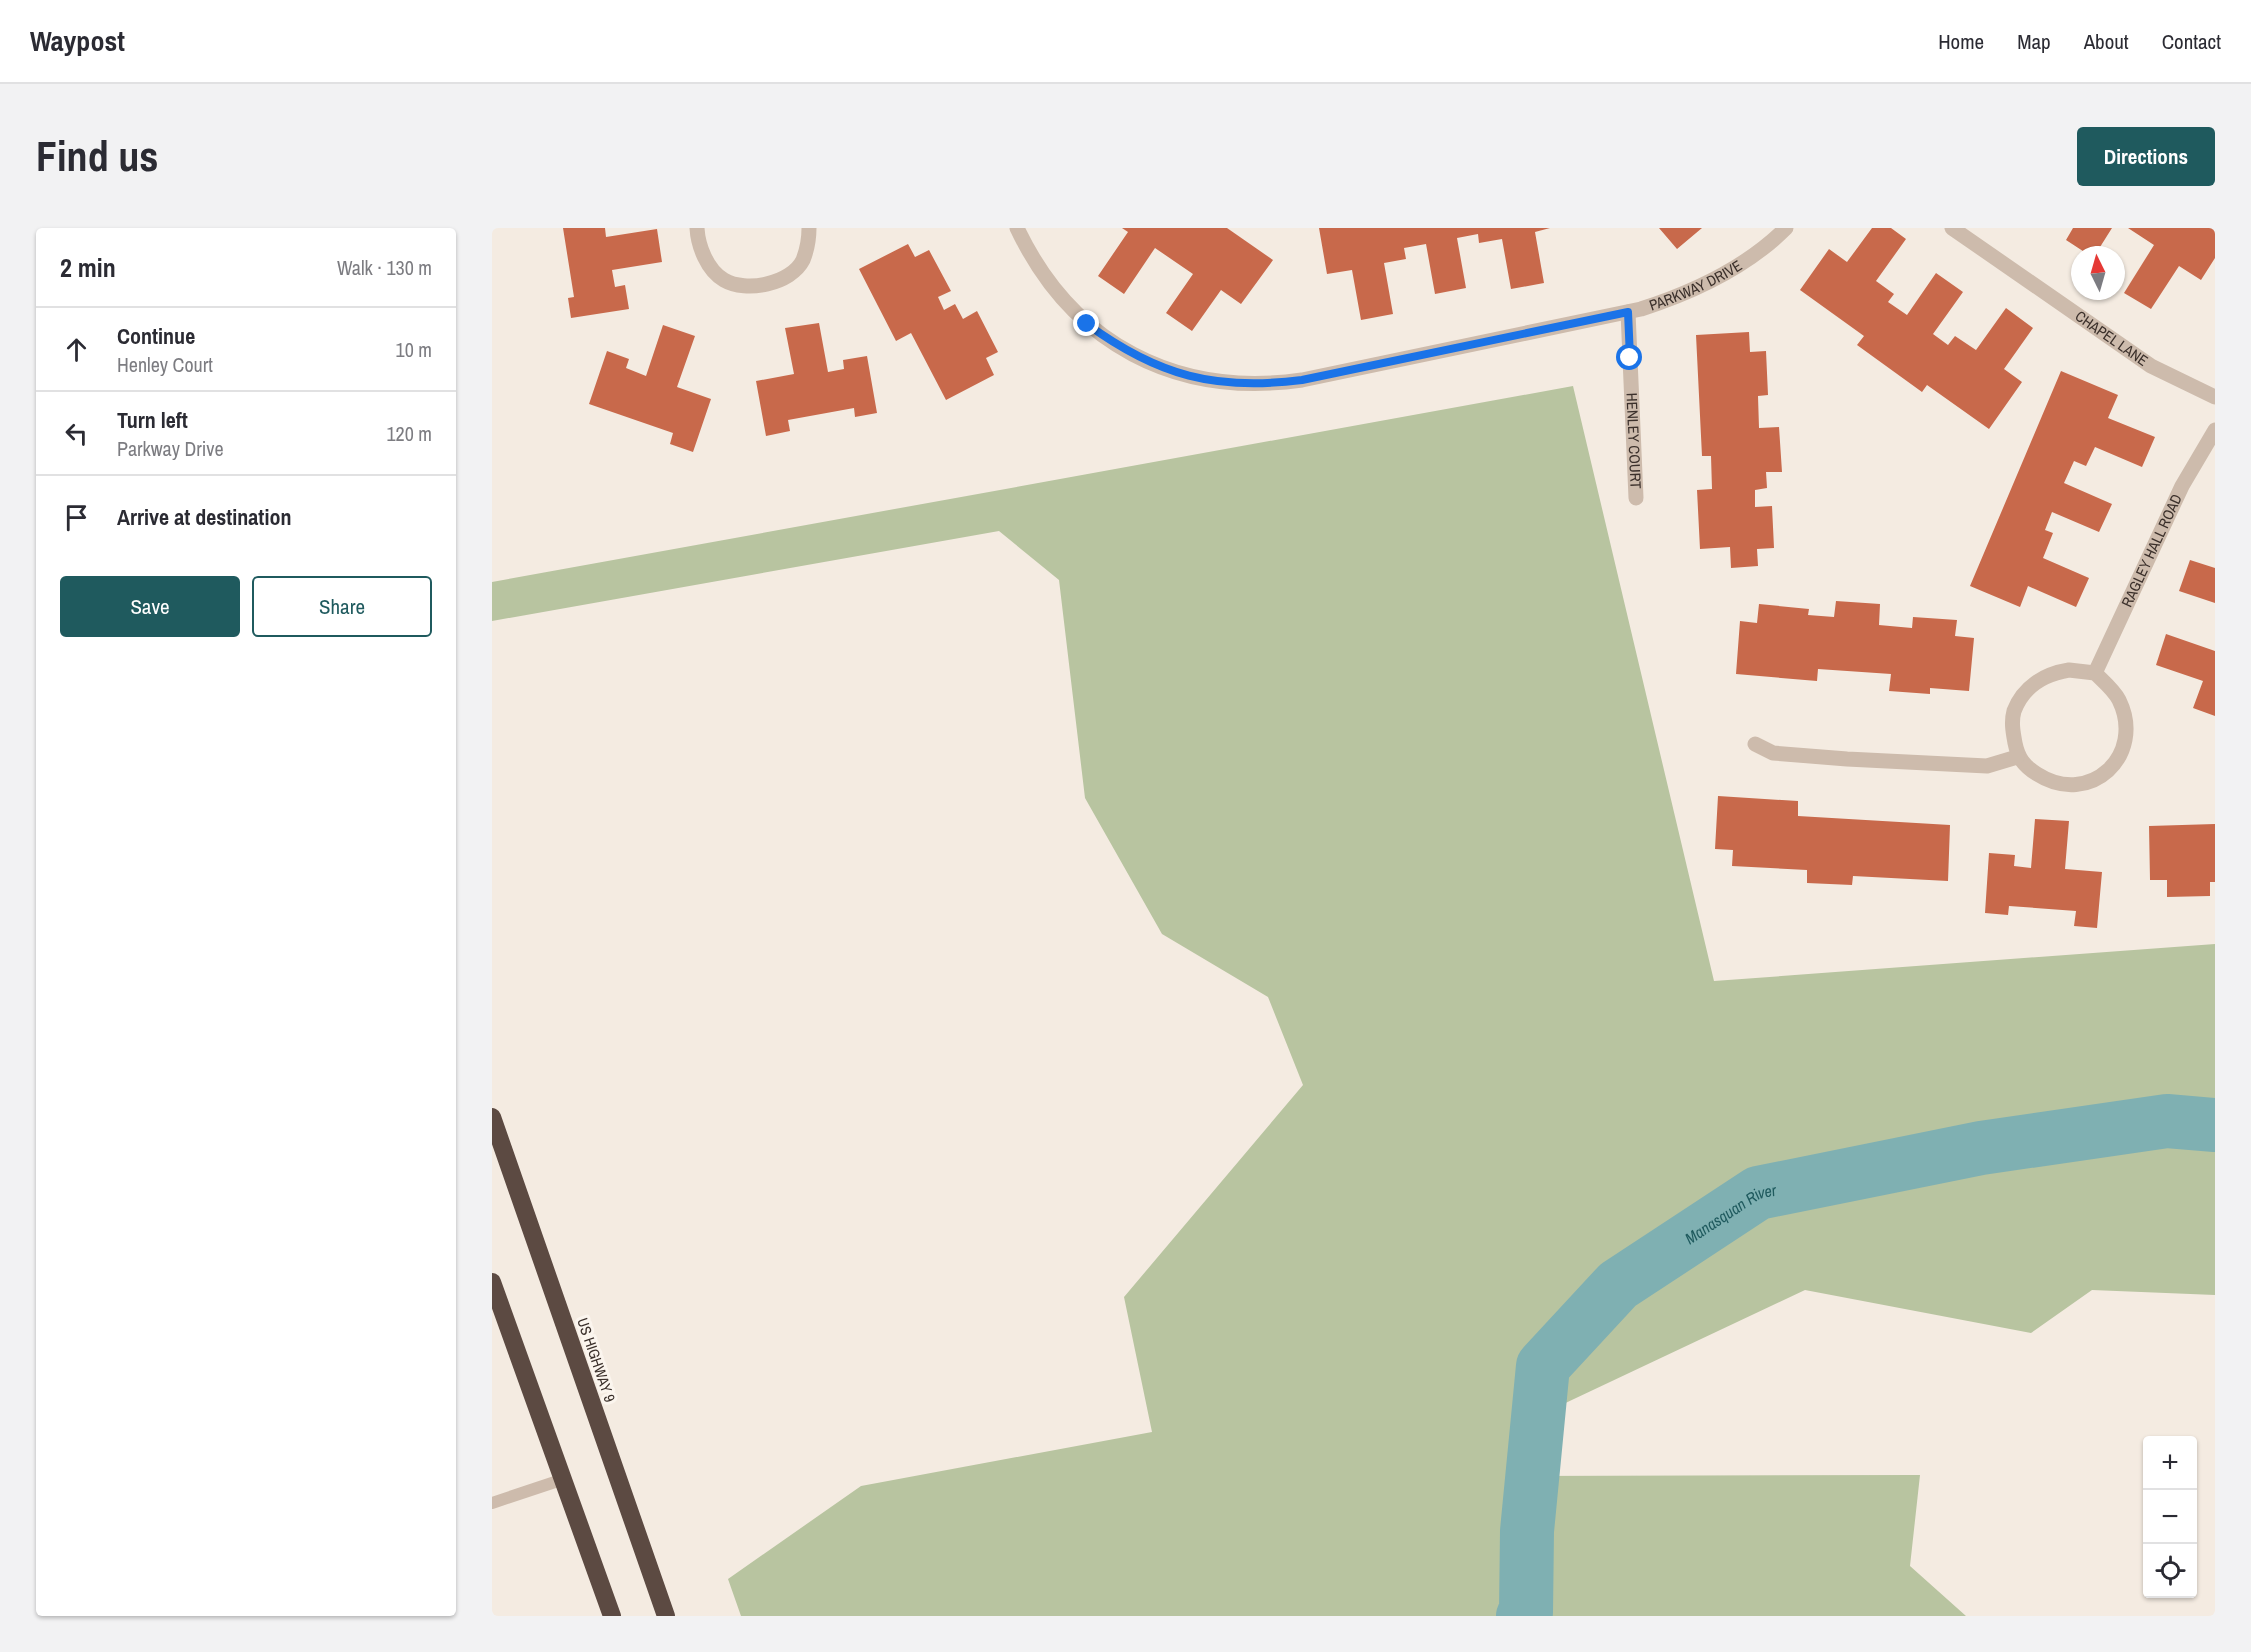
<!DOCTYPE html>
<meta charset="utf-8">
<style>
:root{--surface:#fff;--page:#f2f2f3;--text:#2b2b33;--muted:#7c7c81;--line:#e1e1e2;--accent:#1f5a5e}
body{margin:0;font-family:"Archivo Narrow",sans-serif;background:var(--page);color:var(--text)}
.controls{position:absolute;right:18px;bottom:18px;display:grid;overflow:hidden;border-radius:6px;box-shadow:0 2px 4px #0004}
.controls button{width:54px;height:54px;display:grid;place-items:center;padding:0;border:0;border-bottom:2px solid var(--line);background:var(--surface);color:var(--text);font:30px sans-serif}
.compass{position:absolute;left:1579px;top:18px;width:54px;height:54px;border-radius:50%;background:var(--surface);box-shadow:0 2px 4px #0004;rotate:355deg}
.stop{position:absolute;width:18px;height:18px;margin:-14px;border:4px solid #1a73e8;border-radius:50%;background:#fff}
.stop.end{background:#1a73e8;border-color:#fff;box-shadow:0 2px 6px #0008}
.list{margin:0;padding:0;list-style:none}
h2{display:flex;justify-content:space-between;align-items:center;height:78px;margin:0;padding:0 24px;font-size:26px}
h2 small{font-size:20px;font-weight:400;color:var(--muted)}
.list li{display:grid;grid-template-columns:39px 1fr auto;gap:18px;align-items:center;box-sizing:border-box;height:84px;padding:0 24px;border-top:2px solid var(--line)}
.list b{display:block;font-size:22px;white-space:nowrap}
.list p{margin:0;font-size:20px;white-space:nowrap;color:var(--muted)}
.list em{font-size:20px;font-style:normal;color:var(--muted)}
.actions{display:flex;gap:12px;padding:18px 24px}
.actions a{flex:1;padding:14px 0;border:2px solid var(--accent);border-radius:6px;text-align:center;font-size:21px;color:var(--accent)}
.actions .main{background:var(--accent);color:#fff}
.icon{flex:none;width:33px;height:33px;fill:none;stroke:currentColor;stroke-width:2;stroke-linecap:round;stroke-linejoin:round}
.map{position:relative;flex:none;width:1723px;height:1388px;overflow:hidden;border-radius:6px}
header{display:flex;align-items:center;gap:36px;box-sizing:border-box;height:84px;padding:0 30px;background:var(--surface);border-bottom:2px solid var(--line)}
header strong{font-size:28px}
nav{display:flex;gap:33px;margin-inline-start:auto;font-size:21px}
.intro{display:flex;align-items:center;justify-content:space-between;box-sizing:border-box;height:144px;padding:0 36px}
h1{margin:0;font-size:42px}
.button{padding:15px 27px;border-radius:6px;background:var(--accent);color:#fff;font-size:21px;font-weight:700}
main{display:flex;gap:36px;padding:0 36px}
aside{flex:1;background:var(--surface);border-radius:6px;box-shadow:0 2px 4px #0004}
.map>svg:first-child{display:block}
</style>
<header>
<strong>Waypost</strong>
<nav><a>Home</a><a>Map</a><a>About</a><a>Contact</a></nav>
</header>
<div class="intro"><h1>Find us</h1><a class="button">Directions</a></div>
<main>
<aside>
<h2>2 min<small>Walk · 130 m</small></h2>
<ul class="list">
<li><svg class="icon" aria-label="ahead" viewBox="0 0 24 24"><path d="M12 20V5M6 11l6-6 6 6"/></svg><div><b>Continue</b><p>Henley Court</p></div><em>10 m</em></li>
<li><svg class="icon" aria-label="left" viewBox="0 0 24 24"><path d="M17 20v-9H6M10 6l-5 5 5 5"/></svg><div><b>Turn left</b><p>Parkway Drive</p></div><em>120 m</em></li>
<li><svg class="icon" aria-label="arrive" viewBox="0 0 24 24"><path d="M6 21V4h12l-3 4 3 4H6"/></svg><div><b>Arrive at destination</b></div></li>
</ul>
<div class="actions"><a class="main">Save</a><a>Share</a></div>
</aside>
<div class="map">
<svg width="1723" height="1388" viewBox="0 0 1723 1388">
<rect width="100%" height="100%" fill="#f4ebe1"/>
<path fill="#b8c4a0" d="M 1081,158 L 1222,753 L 1723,716 L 1723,1067 L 1600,1062 L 1539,1105 L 1313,1062 L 1065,1179 L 1030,1248 L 1428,1247 L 1418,1338 L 1474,1388 L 249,1388 L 236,1351 L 369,1258 L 660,1204 L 632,1069 L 811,857 L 776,769 L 670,706 L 593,570 L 567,352 L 507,303 L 0,393 L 0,354 Z"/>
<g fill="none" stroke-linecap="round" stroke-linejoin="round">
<path stroke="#7fb0b2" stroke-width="54" id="s1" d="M 1031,1388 L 1034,1384 L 1035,1303 L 1051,1138 L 1126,1057 L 1266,965 L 1489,920 L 1675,893 L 1723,897"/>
</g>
<path fill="#c8694b" d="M 71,0 L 113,0 L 114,9 L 165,1 L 170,34 L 120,42 L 123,59 L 133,57 L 137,81 L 79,90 L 76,70 L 82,69 Z
M 630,0 L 735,0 L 781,32 L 749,76 L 729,62 L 700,103 L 674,85 L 701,46 L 663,20 L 632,66 L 606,48 L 636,4 Z
M 827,0 L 1058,0 L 1043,4 L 1052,55 L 1019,61 L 1010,11 L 987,15 L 986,6 L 965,10 L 974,60 L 943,66 L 934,16 L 912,20 L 914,31 L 892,35 L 901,86 L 869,92 L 860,42 L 835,46 Z
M 1167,0 L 1210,0 L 1185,21 Z
M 1380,0 L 1399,0 L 1414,11 L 1384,53 L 1402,66 L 1396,74 L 1415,87 L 1444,45 L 1471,64 L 1441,106 L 1456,117 L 1463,108 L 1484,122 L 1514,80 L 1541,100 L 1512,141 L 1530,154 L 1497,201 L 1435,157 L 1430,164 L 1365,117 L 1372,108 L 1308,62 L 1337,21 L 1355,34 Z
M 1581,0 L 1620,0 L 1603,27 L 1597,27 L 1574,12 Z
M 1636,0 L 1723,0 L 1723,30 L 1709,52 L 1687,38 L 1659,81 L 1632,65 L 1662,17 Z
M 416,16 L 423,29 L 437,22 L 459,63 L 446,69 L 452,82 L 463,76 L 471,91 L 485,83 L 506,124 L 494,130 L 502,147 L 454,172 L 419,105 L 404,113 L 367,41 Z
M 327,95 L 336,144 L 352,141 L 351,132 L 375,128 L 385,185 L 363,189 L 362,180 L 296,192 L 298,203 L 274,208 L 264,153 L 302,146 L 293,100 Z
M 171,97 L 203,108 L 185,159 L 219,171 L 201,224 L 178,216 L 181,205 L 97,176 L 115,123 L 137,131 L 134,140 L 154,148 Z
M 1257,104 L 1258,124 L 1274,123 L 1276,167 L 1266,168 L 1267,200 L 1287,199 L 1290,244 L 1274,244 L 1275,260 L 1263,262 L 1263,279 L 1280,278 L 1282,320 L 1265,321 L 1266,338 L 1239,340 L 1238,319 L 1208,321 L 1205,262 L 1220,261 L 1219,228 L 1210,228 L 1204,107 Z
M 1569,143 L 1626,167 L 1616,190 L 1663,209 L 1650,239 L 1603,219 L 1594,238 L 1582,233 L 1572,255 L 1620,276 L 1607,304 L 1560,284 L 1553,302 L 1561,305 L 1551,330 L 1597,350 L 1584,379 L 1536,358 L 1528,379 L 1478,358 Z
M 1698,332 L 1723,340 L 1723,375 L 1687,363 Z
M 1344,373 L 1388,376 L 1387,397 L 1420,400 L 1421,389 L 1465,392 L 1463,408 L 1482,410 L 1477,463 L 1438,460 L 1438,466 L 1397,463 L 1399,446 L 1326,441 L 1325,453 L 1244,446 L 1248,393 L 1265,395 L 1267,376 L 1317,381 L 1316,387 L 1342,389 Z
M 1674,406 L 1723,423 L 1723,488 L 1701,480 L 1711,453 L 1664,437 Z
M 1226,568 L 1306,573 L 1306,588 L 1458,597 L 1456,653 L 1361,648 L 1360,657 L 1315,655 L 1315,642 L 1240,638 L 1241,622 L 1223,621 Z
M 1543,591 L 1577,593 L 1573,641 L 1610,644 L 1605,700 L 1582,698 L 1584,683 L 1517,678 L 1516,687 L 1493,685 L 1497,625 L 1523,627 L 1522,638 L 1539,640 Z
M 1723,596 L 1723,654 L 1718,654 L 1718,668 L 1675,669 L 1675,652 L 1658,652 L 1657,598 Z"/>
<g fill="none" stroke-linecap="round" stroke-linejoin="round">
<path stroke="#cdbbac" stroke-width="12" d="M 0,1275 L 72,1251"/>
<g stroke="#cdbbac" stroke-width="15">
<path d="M 205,0 C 206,18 215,42 232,52 C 254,65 299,56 311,32 C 315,22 317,10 317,0"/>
<path id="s2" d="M 525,0 C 580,116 684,170 810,152 L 1149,81 C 1202,64 1254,40 1294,0"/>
<path id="s3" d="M 1460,0 L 1659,138 L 1723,169"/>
<path id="s4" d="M 1136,84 L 1144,270"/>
<path d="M 1577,442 L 1603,445 C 1611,453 1622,462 1627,472 C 1654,527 1598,580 1545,546 C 1532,538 1526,530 1523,515 C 1521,504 1519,494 1522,483 C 1531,459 1552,446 1577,442 Z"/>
<path id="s5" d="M 1603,445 L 1690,258 L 1723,202"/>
<path d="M 1263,516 L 1281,525 L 1355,531 L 1495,538 L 1525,529"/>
</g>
<path stroke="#5c4a42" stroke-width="18" d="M 0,889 L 174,1388
M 0,1054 L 120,1388"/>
</g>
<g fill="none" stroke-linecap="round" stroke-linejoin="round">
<path stroke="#1a73e8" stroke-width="8" d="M 595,96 C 666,148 724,163 810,152 L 1136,84 L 1138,130"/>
</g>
<g text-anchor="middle" stroke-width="6" stroke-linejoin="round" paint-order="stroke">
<g font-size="15" fill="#3b302b" stroke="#fbf5ee">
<text dy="5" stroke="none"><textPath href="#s2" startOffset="754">PARKWAY DRIVE</textPath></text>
<text dy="5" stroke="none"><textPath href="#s3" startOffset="194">CHAPEL LANE</textPath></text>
<text dy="5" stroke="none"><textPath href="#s4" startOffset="129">HENLEY COURT</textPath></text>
<text dy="5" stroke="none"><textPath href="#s5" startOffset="135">RAGLEY HALL ROAD</textPath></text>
<text transform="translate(104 1132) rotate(71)" y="5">US HIGHWAY 9</text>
</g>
<g font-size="16" font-style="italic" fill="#1f5a5e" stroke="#fbf5ee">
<text dy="6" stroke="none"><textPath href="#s1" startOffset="496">Manasquan River</textPath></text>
</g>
</g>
</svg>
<div class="controls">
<button>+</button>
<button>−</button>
<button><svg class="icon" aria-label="locate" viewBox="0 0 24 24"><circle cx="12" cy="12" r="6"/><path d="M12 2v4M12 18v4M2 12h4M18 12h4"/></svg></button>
</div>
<svg class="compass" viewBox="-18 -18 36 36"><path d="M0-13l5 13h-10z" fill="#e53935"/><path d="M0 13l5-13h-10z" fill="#7c7c81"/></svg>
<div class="stop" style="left:1138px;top:130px"></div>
<div class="stop end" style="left:595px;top:96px"></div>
</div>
</main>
